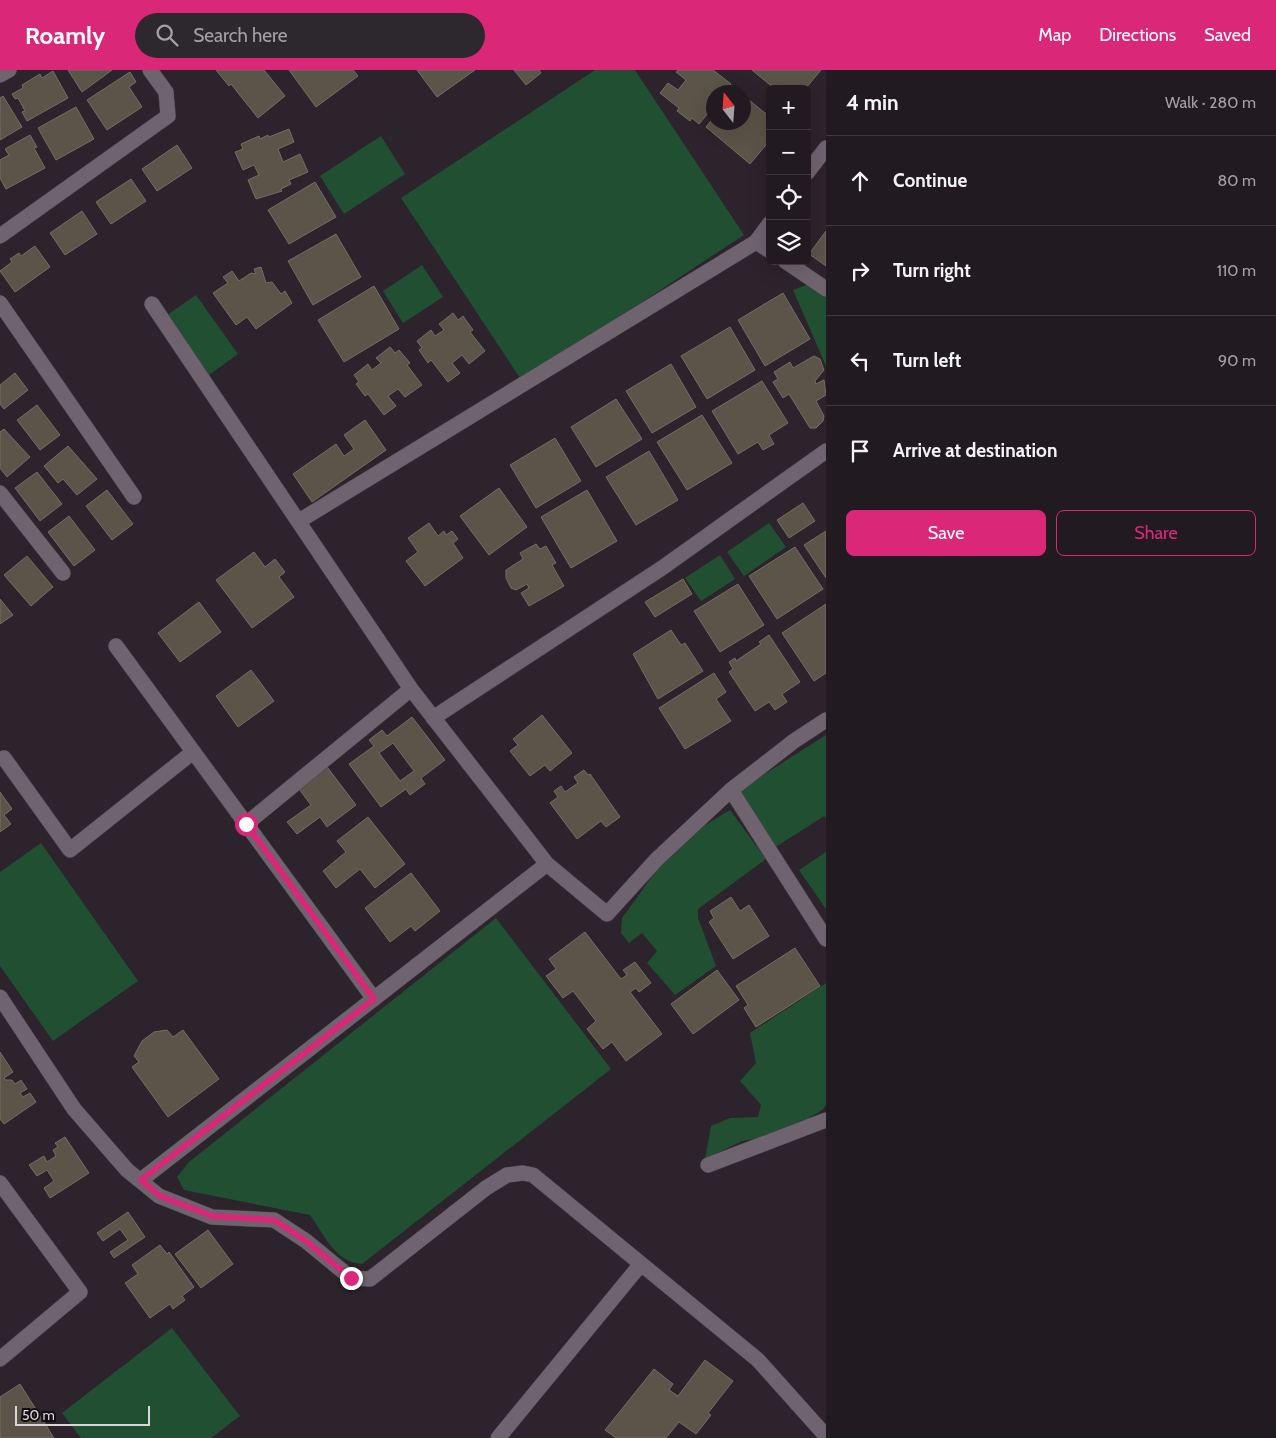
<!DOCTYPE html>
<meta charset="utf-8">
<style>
:root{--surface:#211a21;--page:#2d272e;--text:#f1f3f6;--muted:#a2a1a5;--line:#3e383f;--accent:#db2777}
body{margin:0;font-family:Cabin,sans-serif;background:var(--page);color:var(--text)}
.controls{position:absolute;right:15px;top:15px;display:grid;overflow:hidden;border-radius:8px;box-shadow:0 5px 20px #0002}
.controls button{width:45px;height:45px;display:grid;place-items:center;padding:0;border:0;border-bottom:1px solid var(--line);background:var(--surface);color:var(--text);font:25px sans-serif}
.compass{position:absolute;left:706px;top:15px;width:45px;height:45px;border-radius:50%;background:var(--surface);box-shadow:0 5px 20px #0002;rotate:343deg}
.scale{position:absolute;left:15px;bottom:12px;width:135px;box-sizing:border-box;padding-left:5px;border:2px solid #dbd5db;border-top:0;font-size:14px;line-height:18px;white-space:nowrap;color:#dbd5db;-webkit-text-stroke:4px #120e12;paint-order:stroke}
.stop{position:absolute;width:15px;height:15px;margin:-11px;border:4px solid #db2777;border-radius:50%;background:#fff}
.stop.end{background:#db2777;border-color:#fff;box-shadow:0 1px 5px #0008}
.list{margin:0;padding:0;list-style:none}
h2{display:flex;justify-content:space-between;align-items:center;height:65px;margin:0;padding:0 20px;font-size:21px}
h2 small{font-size:16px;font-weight:400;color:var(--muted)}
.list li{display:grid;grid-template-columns:32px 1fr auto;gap:15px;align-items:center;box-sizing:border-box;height:90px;padding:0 20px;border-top:1px solid var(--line)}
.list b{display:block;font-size:19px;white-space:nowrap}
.list em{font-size:16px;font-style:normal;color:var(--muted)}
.actions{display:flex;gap:10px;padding:15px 20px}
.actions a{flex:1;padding:11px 0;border:1px solid var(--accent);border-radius:8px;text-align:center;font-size:18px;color:var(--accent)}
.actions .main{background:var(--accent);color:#fff}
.icon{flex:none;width:28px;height:28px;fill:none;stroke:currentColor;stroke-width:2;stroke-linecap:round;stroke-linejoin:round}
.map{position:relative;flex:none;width:826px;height:1368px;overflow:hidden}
header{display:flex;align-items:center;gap:30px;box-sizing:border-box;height:70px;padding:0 25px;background:var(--accent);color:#fff}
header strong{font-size:24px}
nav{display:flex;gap:28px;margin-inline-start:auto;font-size:18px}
.search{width:350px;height:45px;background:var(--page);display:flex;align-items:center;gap:12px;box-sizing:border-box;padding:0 18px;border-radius:28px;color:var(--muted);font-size:19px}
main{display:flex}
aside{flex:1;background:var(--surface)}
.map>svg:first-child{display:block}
</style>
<header>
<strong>Roamly</strong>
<div class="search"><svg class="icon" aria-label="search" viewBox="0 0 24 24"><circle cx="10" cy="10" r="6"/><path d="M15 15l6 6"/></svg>Search here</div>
<nav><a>Map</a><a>Directions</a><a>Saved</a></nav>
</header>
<main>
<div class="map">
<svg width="826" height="1368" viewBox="0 0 826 1368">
<rect width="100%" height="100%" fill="#2c232c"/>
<path fill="#205031" d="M 595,0 L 635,0 L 744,165 L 522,311 L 401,128 Z
M 381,66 L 405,104 L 344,144 L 320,106 Z
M 422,195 L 443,227 L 403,253 L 383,221 Z
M 809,214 L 826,226 L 826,296 L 793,220 Z
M 196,225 L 238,284 L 209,305 L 167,245 Z
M 769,453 L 786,477 L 744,506 L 727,482 Z
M 720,485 L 735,509 L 701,531 L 685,508 Z
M 826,665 L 826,749 L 824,746 L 774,778 L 738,721 Z
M 730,740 L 766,789 L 698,839 L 698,848 L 716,896 L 675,925 L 647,893 L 657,881 L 642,863 L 629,873 L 621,863 L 622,848 L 667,786 L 702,757 Z
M 41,773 L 138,911 L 53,971 L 0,896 L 0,802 Z
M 826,782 L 826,839 L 799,800 Z
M 496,848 L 611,999 L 362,1194 C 335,1192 325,1166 310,1145 L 184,1120 L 177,1107 L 189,1092 Z
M 826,913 L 826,1035 L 822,1040 L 783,1064 L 742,1071 L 705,1089 L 711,1056 L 730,1048 L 758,1047 L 761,1035 L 740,1011 L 756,993 L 750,963 Z
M 172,1258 L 240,1346 L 211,1368 L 81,1368 L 62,1343 Z"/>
<path fill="#5b5448" stroke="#766e62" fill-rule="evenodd" d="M 68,0 L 112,0 L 82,22 Z
M 216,0 L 264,0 L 285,26 L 258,48 L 231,14 L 229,16 Z
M 289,0 L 353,0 L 358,6 L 316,37 Z
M 417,0 L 475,0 L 437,27 Z
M 514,0 L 539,0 L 541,3 L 526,15 Z
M 678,0 L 713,0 L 731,14 L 725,22 L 714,22 L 714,36 L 699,54 L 692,48 L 690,51 L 677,41 L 679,38 L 660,23 L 668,13 L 678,20 L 686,10 L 676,2 Z
M 752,0 L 821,0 L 805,19 L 775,19 Z
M 53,1 L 68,28 L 27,51 L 22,42 L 25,41 L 18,28 L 15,29 L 12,24 L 23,18 L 22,15 L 40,4 L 42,8 Z
M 130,2 L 136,12 L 129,17 L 142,37 L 107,60 L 87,30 Z
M 3,26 L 22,57 L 0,70 L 0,28 Z
M 744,26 L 770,47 L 770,70 L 750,94 L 706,57 L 714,47 L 714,52 L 744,52 Z
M 76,37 L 94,69 L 56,90 L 38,58 Z
M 289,59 L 294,72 L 278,79 L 283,92 L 300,84 L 308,102 L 289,110 L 291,114 L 281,119 L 282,121 L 256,129 L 248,110 L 259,105 L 254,95 L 243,100 L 235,82 L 243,79 L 241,74 L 259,66 L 260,69 L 268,65 L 269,67 Z
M 30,65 L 37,77 L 34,78 L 45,98 L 6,119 L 0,108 L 0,90 L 9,85 L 5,79 Z
M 177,75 L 192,98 L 157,121 L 142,99 Z
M 131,109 L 146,131 L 111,154 L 96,132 Z
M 315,112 L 336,147 L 289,174 L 268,140 Z
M 82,141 L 97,164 L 65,185 L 50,163 Z
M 826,161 L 826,196 L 809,184 Z
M 336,164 L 361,207 L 313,235 L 288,191 Z
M 35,176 L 50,197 L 15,222 L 0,201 L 12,192 L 10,189 L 19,183 L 21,186 Z
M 261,197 L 266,213 L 272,212 L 281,224 L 285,221 L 292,233 L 256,259 L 247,247 L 236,255 L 213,223 L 228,213 L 223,207 L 232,201 L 239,211 L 251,203 L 256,204 L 254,199 Z
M 374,216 L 399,259 L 344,292 L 318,250 Z
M 783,223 L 810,269 L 765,296 L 738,250 Z
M 453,243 L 458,250 L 463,246 L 473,260 L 470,262 L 485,281 L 469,294 L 462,285 L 452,293 L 460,303 L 448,312 L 431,290 L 428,293 L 419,280 L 422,278 L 417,271 L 431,260 L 435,266 L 444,260 L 439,254 Z
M 730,257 L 755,300 L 707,329 L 681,286 Z
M 390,277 L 395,283 L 399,280 L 410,293 L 407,295 L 422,315 L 405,327 L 398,319 L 388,326 L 396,336 L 384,345 L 368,324 L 365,326 L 356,314 L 359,312 L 354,305 L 368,294 L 372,300 L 381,293 L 376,288 Z
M 814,286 L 820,289 L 824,300 L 815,311 L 816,314 L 824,310 L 826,325 L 816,331 L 824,346 L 823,351 L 816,358 L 810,358 L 789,324 L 783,328 L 773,312 L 778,309 L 774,302 L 790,292 L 793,298 Z
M 671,294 L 696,337 L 652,363 L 626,321 Z
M 15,303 L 28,320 L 4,339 L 0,334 L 0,315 Z
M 762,311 L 788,353 L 769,365 L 774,374 L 763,380 L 758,372 L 738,384 L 712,341 Z
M 616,329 L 642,369 L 596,397 L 571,357 Z
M 37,335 L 60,365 L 40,380 L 17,350 Z
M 702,345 L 732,393 L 687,420 L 657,372 Z
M 365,350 L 386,380 L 312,432 L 293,404 L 336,374 L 344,386 L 354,379 L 344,365 Z
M 4,359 L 30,387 L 7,407 L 0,398 L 0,362 Z
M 555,368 L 581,411 L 536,438 L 510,395 Z
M 68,376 L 97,409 L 77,425 L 63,409 L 58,413 L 44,396 Z
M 649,381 L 678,430 L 636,455 L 606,407 Z
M 37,402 L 62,434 L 40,451 L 15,418 Z
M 499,418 L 527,457 L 489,485 L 460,446 Z
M 107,420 L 133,454 L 112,470 L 86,436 Z
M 587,420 L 617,471 L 571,498 L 541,447 Z
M 803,433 L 815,451 L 789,468 L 777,450 Z
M 69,446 L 95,480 L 74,496 L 48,462 Z
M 429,453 L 438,466 L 444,461 L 446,465 L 452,461 L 458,469 L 453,473 L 463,488 L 425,516 L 406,491 L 418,482 L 408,468 Z
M 826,461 L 826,508 L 804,475 Z
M 536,474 L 540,479 L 546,476 L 556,493 L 552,495 L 564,516 L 529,536 L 521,523 L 529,518 L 527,514 L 516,520 L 511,518 L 506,508 L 506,500 L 523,489 L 520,483 Z
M 795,477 L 823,519 L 777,549 L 749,506 Z
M 254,482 L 265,497 L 275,489 L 285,502 L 279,507 L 294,527 L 252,558 L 216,510 Z
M 27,486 L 53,517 L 31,536 L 4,505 Z
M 683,509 L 692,524 L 655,547 L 645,532 Z
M 738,514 L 764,555 L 720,582 L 694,541 Z
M 0,529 L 13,545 L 0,554 Z
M 199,532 L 221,562 L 180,592 L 158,563 Z
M 826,534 L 826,603 L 814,611 L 782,563 Z
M 671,560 L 681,575 L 685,573 L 703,601 L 658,629 L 633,584 Z
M 769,565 L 800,612 L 782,624 L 787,632 L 775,640 L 769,632 L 755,641 L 729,602 L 733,599 L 729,592 L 735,588 L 736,591 L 761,574 L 759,572 Z
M 251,600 L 274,631 L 238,657 L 216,626 Z
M 714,603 L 726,622 L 716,629 L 731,651 L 685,679 L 659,638 Z
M 542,645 L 572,683 L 550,701 L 545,695 L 530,706 L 510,681 L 518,675 L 513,669 Z
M 412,647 L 445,690 L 421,708 L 425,714 L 410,725 L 406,719 L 381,737 L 349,694 L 374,676 L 369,670 L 382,660 L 387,666 ZM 393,673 L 414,701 L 400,711 L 379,683 Z
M 324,693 L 356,735 L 327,757 L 320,747 L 297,764 L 287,752 L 311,735 L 296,715 Z
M 584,700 L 588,705 L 590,704 L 620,747 L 606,757 L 601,751 L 577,769 L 550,733 L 558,727 L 554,721 L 561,716 L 565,722 L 578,713 L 574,707 Z
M 0,722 L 12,739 L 4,745 L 11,754 L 0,762 Z
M 368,747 L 405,794 L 375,818 L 360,799 L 336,818 L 323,801 L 346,782 L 337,771 Z
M 411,803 L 440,841 L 415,861 L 411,856 L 390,872 L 365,838 Z
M 731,827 L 740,841 L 749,835 L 769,866 L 733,889 L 709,852 L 714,848 L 710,841 Z
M 585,862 L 621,909 L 627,905 L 623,900 L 635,892 L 651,913 L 639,922 L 636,918 L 630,922 L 662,964 L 626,991 L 612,972 L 603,979 L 587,959 L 596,951 L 573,921 L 563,928 L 546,906 L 556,899 L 549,889 Z
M 795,878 L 820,916 L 756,957 L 744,938 L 748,935 L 736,916 Z
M 717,900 L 739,930 L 693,964 L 671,934 Z
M 167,960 L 173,967 L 183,960 L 219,1009 L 168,1047 L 132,997 L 139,992 L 134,986 L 142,971 L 154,962 Z
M 0,982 L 13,1002 L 4,1008 L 5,1010 L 12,1010 L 15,1014 L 21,1010 L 27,1019 L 20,1023 L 23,1027 L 30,1023 L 36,1032 L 4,1054 L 0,1049 Z
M 65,1067 L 89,1103 L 50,1128 L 44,1118 L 54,1111 L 47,1100 L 37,1106 L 29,1095 L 44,1086 L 47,1092 L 56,1086 L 53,1080 L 58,1077 L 55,1073 Z
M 128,1142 L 145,1167 L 114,1188 L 110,1182 L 128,1170 L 120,1159 L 103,1171 L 97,1163 Z
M 208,1160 L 233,1194 L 201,1218 L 175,1184 Z
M 160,1175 L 167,1184 L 169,1182 L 194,1217 L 182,1226 L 185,1230 L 173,1239 L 170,1234 L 150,1248 L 125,1213 L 138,1204 L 132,1195 Z
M 705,1290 L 733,1311 L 708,1343 L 711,1345 L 696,1364 L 679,1352 L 666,1368 L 616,1368 L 605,1360 L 654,1299 L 673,1314 L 669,1320 L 678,1326 Z
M 20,1314 L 54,1368 L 0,1368 L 0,1327 Z"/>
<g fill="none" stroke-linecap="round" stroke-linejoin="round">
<defs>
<path id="minor" d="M 0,5 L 9,0
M 807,103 L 826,78
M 770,153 L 756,172 L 770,181
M 0,166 L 168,46 L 166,22 L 150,0
M 785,191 L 826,219
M 0,233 L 134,427
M 0,423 L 63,503
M 299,451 L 756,172
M 116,576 L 374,929
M 433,648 L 662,498 L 826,381
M 826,650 L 794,671 L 731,720 L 826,869
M 4,688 L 70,780 L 193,682
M 246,754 L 411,619
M 547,794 L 607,844 L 657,789 L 731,720
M 0,927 L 74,1039 L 127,1100 L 159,1126 L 212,1147 L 274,1150 L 306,1171 L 351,1208 L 370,1209 L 486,1118 L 507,1105 L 523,1103 L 533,1105 L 758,1290 L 826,1366
M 708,1095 L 826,1050
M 141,1110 L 547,794 L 411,619 L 152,234
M 0,1113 L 80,1222 L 0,1289
M 498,1368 L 641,1194"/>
</defs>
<use href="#minor" stroke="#484048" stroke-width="16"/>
<use href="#minor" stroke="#6e636e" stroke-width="15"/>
</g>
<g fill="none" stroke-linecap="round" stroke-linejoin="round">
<path stroke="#db2777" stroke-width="6" d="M 246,754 L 374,929 L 141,1110 L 160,1126 L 212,1146 L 274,1150 L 306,1171 L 351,1208"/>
</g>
</svg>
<div class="controls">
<button>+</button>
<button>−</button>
<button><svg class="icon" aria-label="locate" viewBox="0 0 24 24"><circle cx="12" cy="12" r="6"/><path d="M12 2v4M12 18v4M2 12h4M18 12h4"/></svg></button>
<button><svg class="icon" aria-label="layers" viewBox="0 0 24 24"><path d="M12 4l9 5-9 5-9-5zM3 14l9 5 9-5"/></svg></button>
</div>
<svg class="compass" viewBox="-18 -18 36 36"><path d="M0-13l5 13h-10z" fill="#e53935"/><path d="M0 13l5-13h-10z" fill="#a2a1a5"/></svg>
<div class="scale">50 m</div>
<div class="stop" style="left:246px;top:754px"></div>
<div class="stop end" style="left:351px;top:1208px"></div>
</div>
<aside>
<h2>4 min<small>Walk · 280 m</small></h2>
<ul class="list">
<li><svg class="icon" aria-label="ahead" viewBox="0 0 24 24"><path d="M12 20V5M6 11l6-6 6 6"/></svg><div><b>Continue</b></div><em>80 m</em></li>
<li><svg class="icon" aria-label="right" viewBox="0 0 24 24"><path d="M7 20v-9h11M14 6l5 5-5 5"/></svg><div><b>Turn right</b></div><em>110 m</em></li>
<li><svg class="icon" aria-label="left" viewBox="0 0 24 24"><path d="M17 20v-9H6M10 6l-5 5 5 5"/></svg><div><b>Turn left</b></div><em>90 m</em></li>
<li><svg class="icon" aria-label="arrive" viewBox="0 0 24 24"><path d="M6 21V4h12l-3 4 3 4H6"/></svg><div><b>Arrive at destination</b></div></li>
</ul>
<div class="actions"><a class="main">Save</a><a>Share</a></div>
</aside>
</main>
